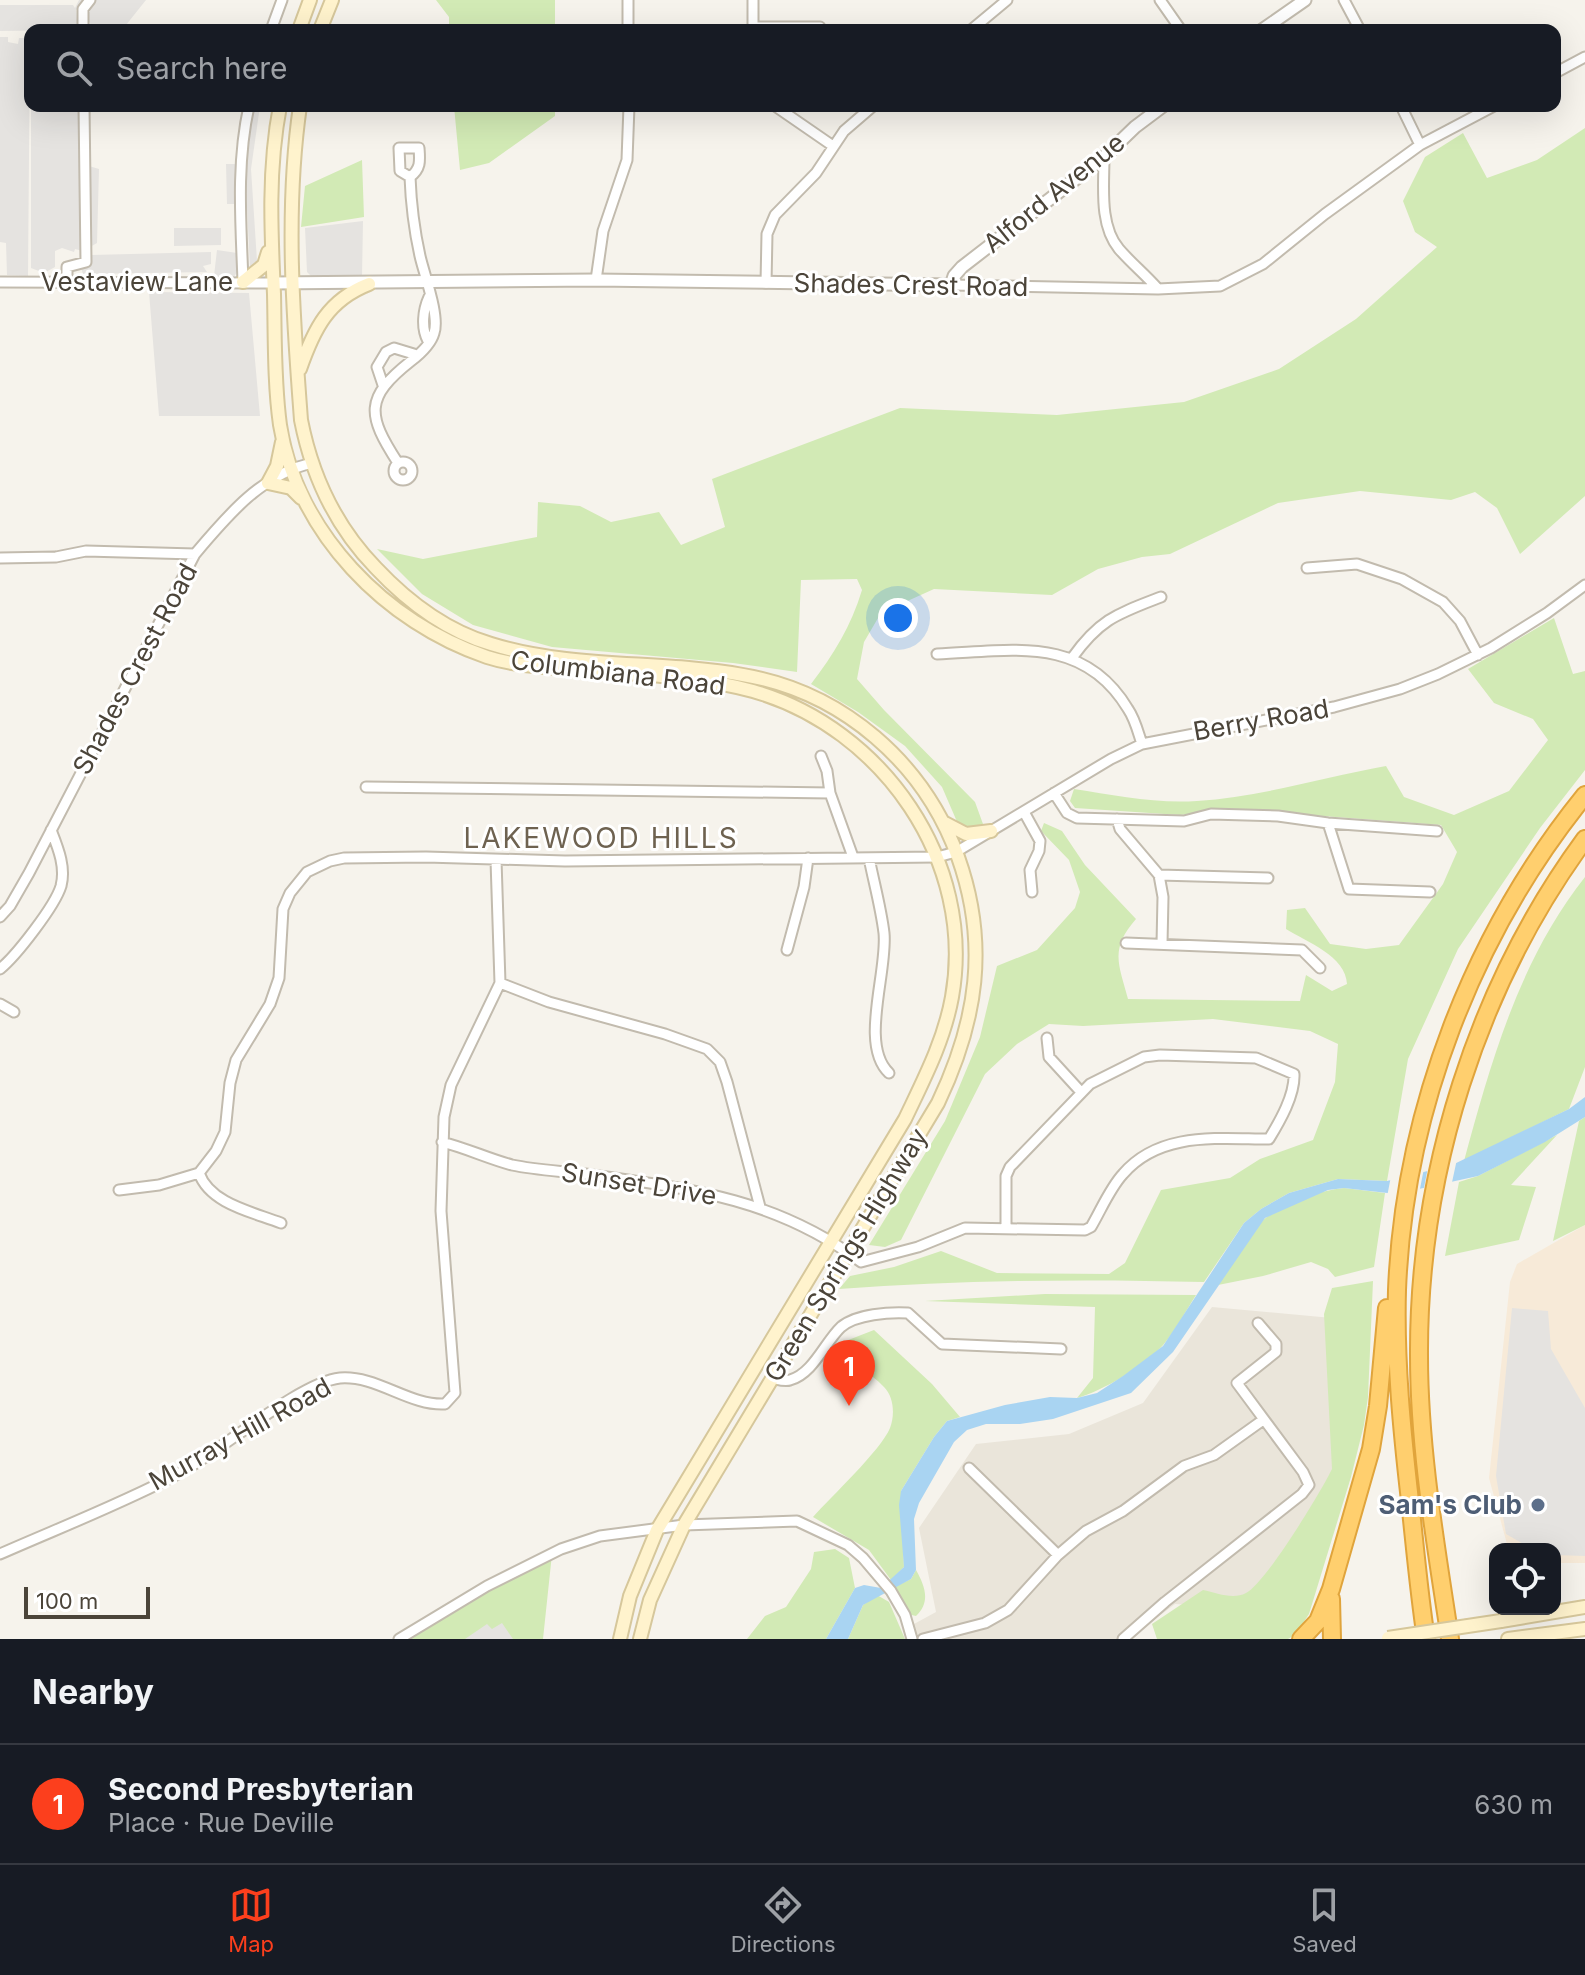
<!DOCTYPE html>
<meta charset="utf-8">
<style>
:root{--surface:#171b24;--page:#20242c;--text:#f1f3f6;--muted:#9ea1a6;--line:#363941;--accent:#fc3f1d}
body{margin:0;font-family:Inter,sans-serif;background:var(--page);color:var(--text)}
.controls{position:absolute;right:24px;bottom:24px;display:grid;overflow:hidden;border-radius:16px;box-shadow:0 8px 32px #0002}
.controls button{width:72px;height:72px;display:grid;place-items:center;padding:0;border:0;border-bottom:2px solid var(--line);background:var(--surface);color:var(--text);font:40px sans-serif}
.scale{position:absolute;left:24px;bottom:20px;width:126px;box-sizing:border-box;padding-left:8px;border:4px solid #4b4439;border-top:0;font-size:22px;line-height:28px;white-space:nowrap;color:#4b4439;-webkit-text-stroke:6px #fff;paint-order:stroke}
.you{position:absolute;left:898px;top:618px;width:28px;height:28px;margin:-20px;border:6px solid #fff;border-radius:50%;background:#1a73e8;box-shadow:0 0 0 12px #1a73e833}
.badge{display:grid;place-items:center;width:52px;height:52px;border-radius:50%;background:var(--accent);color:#fff;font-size:26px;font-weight:700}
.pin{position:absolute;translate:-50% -66px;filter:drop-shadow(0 2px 4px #0008)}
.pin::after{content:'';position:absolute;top:42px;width:28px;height:24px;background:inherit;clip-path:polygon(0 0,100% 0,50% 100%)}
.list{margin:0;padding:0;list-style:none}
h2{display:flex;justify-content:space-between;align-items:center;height:104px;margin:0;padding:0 32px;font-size:34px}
h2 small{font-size:26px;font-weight:400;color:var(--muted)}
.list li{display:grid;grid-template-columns:52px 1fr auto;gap:24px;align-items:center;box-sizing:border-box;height:120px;padding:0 32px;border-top:2px solid var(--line)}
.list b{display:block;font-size:30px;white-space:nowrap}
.list p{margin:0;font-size:26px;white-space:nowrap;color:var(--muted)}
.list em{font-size:26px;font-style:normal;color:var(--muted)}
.icon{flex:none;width:44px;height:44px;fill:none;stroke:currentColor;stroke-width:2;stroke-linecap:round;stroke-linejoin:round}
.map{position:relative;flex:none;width:1585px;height:1639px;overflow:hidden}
.search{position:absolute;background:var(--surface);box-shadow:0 8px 32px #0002;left:24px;right:24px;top:24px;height:88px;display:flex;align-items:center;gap:20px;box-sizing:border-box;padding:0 28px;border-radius:16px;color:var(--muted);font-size:30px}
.sheet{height:224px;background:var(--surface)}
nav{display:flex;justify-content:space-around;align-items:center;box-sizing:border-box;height:112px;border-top:2px solid var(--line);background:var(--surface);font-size:22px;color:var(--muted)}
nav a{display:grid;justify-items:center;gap:4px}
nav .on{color:var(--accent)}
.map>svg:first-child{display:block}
</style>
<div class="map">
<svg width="1585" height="1639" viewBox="0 0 1585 1639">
<rect width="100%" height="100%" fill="#f6f3ec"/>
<path fill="#eae5da" d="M 1212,1307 L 1332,1318 L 1335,1479 L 1255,1609 L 1175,1604 L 1129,1639 L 913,1639 L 914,1624 L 936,1612 L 919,1528 L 976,1444 L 1069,1434 L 1143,1403 Z"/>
<path fill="#f7ead8" d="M 1585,1225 L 1585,1563 L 1555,1563 L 1555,1549 L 1516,1549 L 1507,1544 L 1489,1478 L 1510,1282 L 1517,1264 Z"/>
<path fill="#d2eab5" d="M 436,0 L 555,0 L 555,30 L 449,30 L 449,17 Z
M 454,106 L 555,106 L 555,116 L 489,163 L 460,170 Z
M 1585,128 L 1585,496 L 1520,554 L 1497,508 L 1475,492 L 1451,500 L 1360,491 L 1278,503 L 1170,554 L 1142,557 L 1098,569 L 1052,595 L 934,589 L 881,613 L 864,642 L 857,679 L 884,710 L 975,802 L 983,824 L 974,829 L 958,824 L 942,787 L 905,746 L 858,712 L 811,684 C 834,654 851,626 862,590 L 857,579 L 801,580 L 797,672 L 733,663 L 552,647 L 473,625 L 422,594 L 377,549 L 423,559 L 537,537 L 538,502 L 580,506 L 611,522 L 659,512 L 681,545 L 725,527 L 712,479 L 900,408 L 1057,415 L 1184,402 L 1279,369 L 1356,319 L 1437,247 L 1415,232 L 1403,201 L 1425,157 L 1463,133 L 1487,178 L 1537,160 Z
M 362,160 L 364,217 L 301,227 L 305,186 Z
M 1554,618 L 1573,674 L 1585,671 L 1585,770 L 1540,828 L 1458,949 L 1408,1059 L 1387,1181 L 1338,1179 L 1289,1193 L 1261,1209 L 1244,1223 L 1204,1282 C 1082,1279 961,1280 839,1289 L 850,1276 L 894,1267 L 941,1251 L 997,1273 L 1109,1274 L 1125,1263 L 1161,1190 L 1230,1178 L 1260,1159 L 1313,1140 L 1335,1082 L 1338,1044 L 1310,1031 L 1213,1019 L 1083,1026 L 1049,1024 L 1017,1044 L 985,1074 L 901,1240 L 885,1247 L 869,1245 L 945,1121 L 980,1037 L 997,966 L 1037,950 L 1075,908 L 1080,892 L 1069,860 L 1041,831 L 1044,823 L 1062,831 L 1085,865 L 1136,919 C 1110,949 1118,962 1128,999 L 1300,1001 L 1306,975 L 1332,991 L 1347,984 C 1346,956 1307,942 1286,929 L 1287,910 L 1305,908 L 1330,944 L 1366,949 L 1399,945 L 1443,884 L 1457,852 L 1441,825 L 1232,809 L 1180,815 L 1075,808 L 1070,801 L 1074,789 C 1114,795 1156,804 1197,801 C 1261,797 1324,777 1386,766 L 1404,797 L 1454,815 L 1509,791 L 1548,740 L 1533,719 L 1494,703 L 1468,669 Z
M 1585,877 L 1585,1067 L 1569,1109 L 1464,1161 C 1491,1061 1520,959 1585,877 Z
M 1585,1117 L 1585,1225 L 1553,1241 L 1579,1121 Z
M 1557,1135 L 1511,1185 L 1536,1187 L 1519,1240 L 1445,1256 L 1459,1182 L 1478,1176 Z
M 1344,1188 L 1385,1193 L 1374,1267 L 1335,1277 L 1328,1269 L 1311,1262 L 1263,1276 L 1218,1285 C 1229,1269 1254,1226 1267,1217 C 1287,1201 1319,1191 1344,1188 Z
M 1373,1281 L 1368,1397 L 1364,1425 L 1351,1477 L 1309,1614 L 1295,1635 L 1288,1639 L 1157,1639 L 1152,1624 L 1203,1590 C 1217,1593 1233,1600 1246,1593 C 1265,1584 1321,1492 1332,1469 L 1324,1314 L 1332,1288 Z
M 1045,1294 L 1196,1295 C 1186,1311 1176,1329 1164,1344 C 1146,1365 1103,1391 1077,1398 L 1093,1378 L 1095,1307 L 925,1301 Z
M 874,1330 L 932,1384 L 960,1417 L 947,1421 L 934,1437 L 901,1491 L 904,1567 L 891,1580 L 869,1550 L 813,1517 C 831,1497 881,1450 890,1428 C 895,1415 894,1397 884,1387 C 870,1371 849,1364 830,1357 L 838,1344 Z
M 835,1549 L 849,1558 L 855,1588 L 826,1639 L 747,1639 L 765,1616 L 786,1607 L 811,1569 L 814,1552 Z
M 552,1554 L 543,1639 L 400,1639 Z
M 916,1570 C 925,1586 931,1602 916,1616 L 907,1614 L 894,1587 L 911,1579 Z
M 877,1595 L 889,1602 L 905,1639 L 848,1639 L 863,1605 Z"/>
<path fill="#e5e3e0" d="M 79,0 L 146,0 L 126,25 L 114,30 L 92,30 L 90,23 L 76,9 L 78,30 L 0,31 L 0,5 L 73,5 L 75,8 Z
M 0,37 L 8,37 L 8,42 L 18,44 L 19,38 L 30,38 L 28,276 L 7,275 L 6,243 L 0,242 Z
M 31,106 L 89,106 L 89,166 L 99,169 L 97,243 L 83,251 L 75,249 L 74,252 L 62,248 L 55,251 L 55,267 L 44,273 L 31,268 Z
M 252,106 L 260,106 L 251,169 L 257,261 L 250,268 L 245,166 Z
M 226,164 L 235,164 L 235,204 L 227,204 Z
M 363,221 L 362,277 L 312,277 L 307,272 L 305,228 Z
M 174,228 L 221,228 L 221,245 L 174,246 Z
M 217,250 L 237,253 L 238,270 L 234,277 L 214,276 Z
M 211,252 L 211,264 L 203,266 L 207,272 L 83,274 L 81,268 L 91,255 Z
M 149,292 L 249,293 L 260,416 L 159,416 Z
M 1512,1308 L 1548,1311 L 1551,1349 L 1585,1408 L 1585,1556 L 1555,1555 L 1555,1549 L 1532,1549 L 1506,1534 L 1496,1476 Z
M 502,1623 L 513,1639 L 465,1639 L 487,1624 L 492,1629 Z"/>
<path fill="#a9d4f2" d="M 1585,1097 L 1585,1117 L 1545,1142 L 1478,1176 L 1396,1194 L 1344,1188 L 1328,1190 L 1265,1218 L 1173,1352 L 1131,1393 L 1053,1419 L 1020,1424 L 986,1424 L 967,1430 L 954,1442 L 919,1503 L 914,1519 L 916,1570 L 911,1579 L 863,1605 L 848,1639 L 826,1639 L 855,1588 L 864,1585 L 881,1588 L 904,1567 L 899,1505 L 901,1491 L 934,1437 L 947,1421 L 1005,1405 L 1050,1397 L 1077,1398 L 1097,1393 L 1123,1376 L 1163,1346 L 1244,1223 L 1261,1209 L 1289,1193 L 1338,1179 L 1387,1181 L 1452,1165 L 1569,1109 Z"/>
<path fill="#f6f3ec" d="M 1457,1159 L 1451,1187 L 1423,1193 L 1428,1167 Z
M 1424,1168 L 1419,1194 L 1397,1198 L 1387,1197 L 1391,1176 Z"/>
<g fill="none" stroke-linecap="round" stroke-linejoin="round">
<defs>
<path id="minor" d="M 628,0 L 628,30
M 753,0 L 753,30
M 1160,0 L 1181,30
M 1344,0 L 1360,30
M 753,27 L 820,27
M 83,30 L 83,9 L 90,0
M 271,30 L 282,0
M 971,30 L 1007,0
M 1555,73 L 1585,57
M 775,106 L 833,146
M 1401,106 L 1420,145
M 1104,157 C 1104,186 1099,225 1119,249 C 1131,263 1146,275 1158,289
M 596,280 L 603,231 L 627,160 L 629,106
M 0,282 L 273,283
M 243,282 C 241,223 236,164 249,106
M 67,283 L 67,267 L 86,262 L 84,106
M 766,283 L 767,234 L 775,215 L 816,173 L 844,131 L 873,106
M 951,285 L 1158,289 L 1220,286 L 1263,264 L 1325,214 L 1420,145 L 1494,106
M 428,341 C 421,328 423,310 429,297
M 383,385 L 377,367 L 386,352 L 394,348 L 417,355
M394 471a9 9 0 1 1 18 0a9 9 0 1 1-18 0Z
M 398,463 C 367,415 364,398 411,361 C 420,354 431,344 434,333 C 440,316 424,274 420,256 C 414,229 411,204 410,177 C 421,169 420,161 419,148 L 399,148 L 400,171 L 410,177
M 0,558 L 56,557 L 86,551 L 195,554
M 1307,568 L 1357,564 L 1402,579 L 1443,602 L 1460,621 L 1478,655
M 937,654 C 1011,651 1083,634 1128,709 C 1135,719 1138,732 1142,744
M 1072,658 C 1100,619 1117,614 1161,597
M 821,756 L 827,771 L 830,793 L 853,857
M 366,787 L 830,793
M 1054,793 L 1067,813 L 1077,818 L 1184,821 L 1211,814 L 1278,816 L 1328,823 L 1437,831
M 1024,812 L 1040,841 L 1039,851 L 1030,870 L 1032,892
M 1117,819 L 1120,829 L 1159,875 L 1268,878
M 1328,823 L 1349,889 L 1430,892
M 869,858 C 874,883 881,908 884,933 C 888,971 859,1045 889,1073
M 1159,875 L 1163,897 L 1162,944
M 0,917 L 10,906 L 29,873 L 195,554 C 227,516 262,474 312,463
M 1126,943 L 1302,950 L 1320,968
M 787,950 L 804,887 L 808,858
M 0,969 C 16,956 55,906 61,886 C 66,867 58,848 51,830
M 500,983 L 549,1002 L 665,1034 L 707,1049 L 720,1062 L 727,1082 L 760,1207
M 0,1004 L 14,1012
M 1047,1038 L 1049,1057 L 1081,1092
M 442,1142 C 466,1148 489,1159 512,1165 C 536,1170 561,1171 585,1174 C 687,1188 776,1198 861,1262 L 918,1247 L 965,1228 L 1085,1230 L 1091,1227 C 1101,1210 1110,1188 1123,1174 C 1160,1131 1219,1139 1269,1139 C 1280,1121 1295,1095 1294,1074 L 1256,1058 L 1160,1055 L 1144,1057 L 1090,1084 L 1010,1167 L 1006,1176 L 1006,1227
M 199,1173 L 216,1151 L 225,1132 L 230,1083 L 236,1060 L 270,1004 L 279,978 L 283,909 L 290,893 L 307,872 L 330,861 L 344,858 L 426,857 L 565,861 L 937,857 L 956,852 L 1111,759 L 1142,744 L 1334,707 L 1400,689 L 1438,674 L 1491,648 L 1547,613 L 1585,585
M 199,1173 C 210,1204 253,1212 281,1223
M 119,1190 L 159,1185 L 199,1173
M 771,1378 C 777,1379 784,1382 790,1380 C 813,1374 825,1342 841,1327 C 856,1314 890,1312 908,1313 L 942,1344 L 1061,1349
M 969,1468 L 1058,1555
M 0,1554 C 59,1528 121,1504 178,1474 C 218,1453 300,1382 340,1378 C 377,1375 409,1406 445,1404 L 455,1393 L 441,1211 L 444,1117 L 451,1085 L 500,983 L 496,860
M 399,1639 L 487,1586 L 561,1549 L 600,1536 L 684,1525 L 797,1521 L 848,1545 L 863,1558 L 891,1591 L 905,1615 L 912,1639
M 923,1639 L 985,1623 L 1008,1610 L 1058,1555 L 1086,1531 L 1123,1511 L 1184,1466 L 1214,1455 L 1263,1420
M 1123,1639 L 1165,1602 L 1302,1494 L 1309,1485 L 1303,1472 L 1237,1383 L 1276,1352 L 1276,1344 L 1258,1323"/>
<path id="tertiary" d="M 1262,30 L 1305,0
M 273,283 L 596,280 L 951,285 L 954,276 L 962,267 L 1104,157 L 1135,127 L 1163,106"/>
<path id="secondary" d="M 299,30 L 310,0
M 320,30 L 332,0
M 280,106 C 268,168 271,231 274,294 C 275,337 274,382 280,425 C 297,533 386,623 487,657 C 515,666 545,667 573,669 C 629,674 700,676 753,691 C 883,728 976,862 952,997 C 944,1041 924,1079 905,1119 L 657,1530 L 630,1596 L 620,1639
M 300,106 C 285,209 293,316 301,420 C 312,476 336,527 376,568 C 407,601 447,631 491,644 C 572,669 660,660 743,675 C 843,692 924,763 958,857 C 989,944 977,1021 938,1103 L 684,1525 L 650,1600 L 640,1639
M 243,282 L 264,265 L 268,252
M 300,369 C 314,329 328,300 369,284
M 282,442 L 277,466 L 268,483 L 291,488 L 301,498
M 945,823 L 966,834 L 991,831
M 1501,1621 L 1585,1607
M 1508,1639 L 1585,1629"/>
<path id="motorway" d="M 1331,1599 L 1332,1639
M 1301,1639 L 1318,1621 L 1331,1589 L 1371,1449 L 1378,1406 L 1387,1308
M 1426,1639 C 1419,1593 1415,1547 1410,1501 C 1402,1431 1395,1361 1397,1290 C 1404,1112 1473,933 1585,795
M 1450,1639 C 1436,1546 1419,1450 1419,1356 C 1418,1174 1477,986 1585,839"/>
</defs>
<use href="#minor" stroke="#c2bbae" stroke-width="13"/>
<use href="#tertiary" stroke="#c2bbae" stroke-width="15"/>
<use href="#secondary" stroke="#d6c79b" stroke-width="16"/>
<use href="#motorway" stroke="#e0a43c" stroke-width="20"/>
<use href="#minor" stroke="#fff" stroke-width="9"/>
<use href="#tertiary" stroke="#fff" stroke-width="11"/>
<use href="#secondary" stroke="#fff3cd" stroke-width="12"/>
<use href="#motorway" stroke="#ffcf6e" stroke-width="16"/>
<defs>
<path id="secondary-bridge" d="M 1388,1638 L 1501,1621"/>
</defs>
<use href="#secondary-bridge" stroke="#d6c79b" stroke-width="16" stroke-linecap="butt"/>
<use href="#secondary-bridge" stroke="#fff3cd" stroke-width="12"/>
</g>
<circle fill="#5c6f8a" stroke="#fff" stroke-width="3" cx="1538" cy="1505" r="8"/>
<g text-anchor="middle" stroke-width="6" stroke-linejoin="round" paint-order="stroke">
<g font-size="26" fill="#4b4439" stroke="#fff">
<text transform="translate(1054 193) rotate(-39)" y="9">Alford Avenue</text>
<text x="137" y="291">Vestaview Lane</text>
<text transform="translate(911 285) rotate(1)" y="9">Shades Crest Road</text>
<text transform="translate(135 669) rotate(-62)" y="9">Shades Crest Road</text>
<text transform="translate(618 673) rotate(7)" y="9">Columbiana Road</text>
<text transform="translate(1261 720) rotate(-10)" y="9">Berry Road</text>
<text transform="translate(639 1184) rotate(9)" y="9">Sunset Drive</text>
<text transform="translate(846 1255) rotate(-59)" y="9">Green Springs Highway</text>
<text transform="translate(240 1434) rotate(-29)" y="9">Murray Hill Road</text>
</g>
<g font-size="26" font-weight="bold" fill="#4e5e75" stroke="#fff" text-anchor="end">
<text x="1522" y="1514">Sam's Club</text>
</g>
<g font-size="28" letter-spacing="2" fill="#6e6250" stroke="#fff">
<text x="601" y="848">LAKEWOOD HILLS</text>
</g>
</g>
</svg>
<div class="controls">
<button><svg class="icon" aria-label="locate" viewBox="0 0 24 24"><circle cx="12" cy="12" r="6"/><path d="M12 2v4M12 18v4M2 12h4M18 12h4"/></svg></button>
</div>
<div class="scale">100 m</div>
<div class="you"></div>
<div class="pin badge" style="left:849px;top:1406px">1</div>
<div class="search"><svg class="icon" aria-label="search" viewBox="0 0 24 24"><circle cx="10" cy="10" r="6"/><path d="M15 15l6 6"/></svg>Search here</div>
</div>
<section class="sheet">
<h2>Nearby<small></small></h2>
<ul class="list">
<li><span class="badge">1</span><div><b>Second Presbyterian</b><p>Place · Rue Deville</p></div><em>630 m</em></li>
</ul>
</section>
<nav>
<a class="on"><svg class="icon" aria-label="map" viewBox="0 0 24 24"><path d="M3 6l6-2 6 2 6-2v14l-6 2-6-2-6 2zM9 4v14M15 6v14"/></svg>Map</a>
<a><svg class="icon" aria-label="directions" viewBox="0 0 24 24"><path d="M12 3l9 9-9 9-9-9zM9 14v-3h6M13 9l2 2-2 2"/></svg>Directions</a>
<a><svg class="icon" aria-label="saved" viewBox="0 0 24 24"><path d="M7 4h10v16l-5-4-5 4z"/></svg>Saved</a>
</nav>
